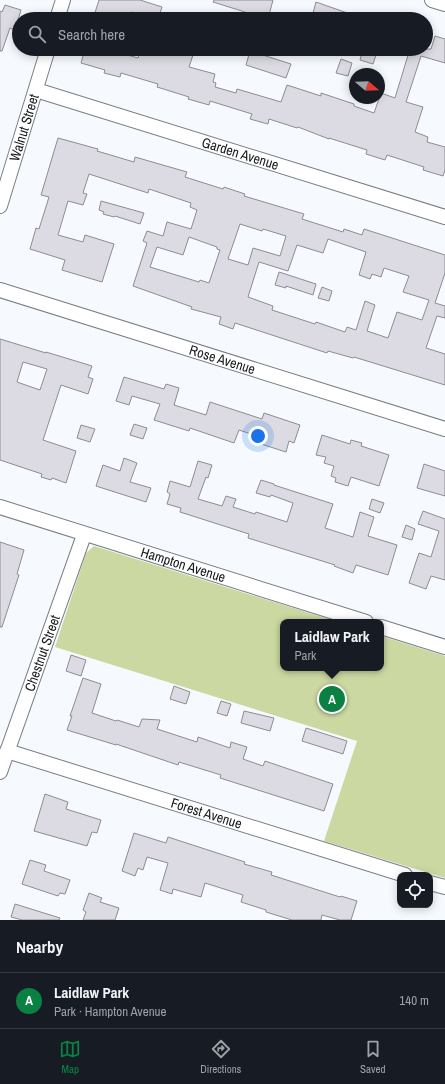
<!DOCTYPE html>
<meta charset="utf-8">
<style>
:root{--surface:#171b24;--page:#20242c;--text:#f1f3f6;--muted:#9ea1a6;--line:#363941;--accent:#0b8043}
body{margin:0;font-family:"Archivo Narrow",sans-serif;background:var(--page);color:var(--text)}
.controls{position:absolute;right:12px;bottom:12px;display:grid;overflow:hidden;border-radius:8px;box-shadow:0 2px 10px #0003}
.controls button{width:36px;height:36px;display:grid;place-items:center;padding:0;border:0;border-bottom:1px solid var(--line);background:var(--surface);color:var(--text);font:20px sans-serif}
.compass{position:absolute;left:349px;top:68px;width:36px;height:36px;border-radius:50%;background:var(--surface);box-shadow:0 2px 10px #0003;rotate:109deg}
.you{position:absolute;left:258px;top:436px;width:14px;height:14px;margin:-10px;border:3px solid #fff;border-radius:50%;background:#1a73e8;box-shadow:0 0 0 6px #1a73e833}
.badge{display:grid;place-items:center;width:26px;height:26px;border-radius:50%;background:var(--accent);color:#fff;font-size:13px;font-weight:700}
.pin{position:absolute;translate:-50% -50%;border:2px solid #fff;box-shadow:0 1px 4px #0006}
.popup{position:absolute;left:280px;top:619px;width:104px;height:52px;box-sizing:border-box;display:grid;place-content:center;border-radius:8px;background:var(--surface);filter:drop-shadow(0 1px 3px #0005);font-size:13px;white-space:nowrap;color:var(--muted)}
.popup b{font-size:15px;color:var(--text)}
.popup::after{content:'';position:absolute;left:50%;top:100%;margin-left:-8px;border:8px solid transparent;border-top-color:var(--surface)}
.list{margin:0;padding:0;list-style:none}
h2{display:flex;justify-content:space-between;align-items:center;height:52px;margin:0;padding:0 16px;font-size:17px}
h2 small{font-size:13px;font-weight:400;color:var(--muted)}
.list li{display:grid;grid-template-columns:26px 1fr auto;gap:12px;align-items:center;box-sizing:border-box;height:56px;padding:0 16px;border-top:1px solid var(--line)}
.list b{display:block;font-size:15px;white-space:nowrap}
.list p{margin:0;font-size:13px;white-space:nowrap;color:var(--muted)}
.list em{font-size:13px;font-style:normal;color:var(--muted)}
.icon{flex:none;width:22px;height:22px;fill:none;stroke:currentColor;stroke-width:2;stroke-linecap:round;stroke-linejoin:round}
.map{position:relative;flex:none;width:445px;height:920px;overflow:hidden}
.search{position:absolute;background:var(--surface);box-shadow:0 2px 10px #0003;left:12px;right:12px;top:12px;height:44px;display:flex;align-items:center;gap:10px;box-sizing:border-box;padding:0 14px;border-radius:22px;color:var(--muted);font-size:15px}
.sheet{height:108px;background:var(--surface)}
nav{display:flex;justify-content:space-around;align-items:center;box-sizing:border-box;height:56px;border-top:1px solid var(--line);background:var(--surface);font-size:11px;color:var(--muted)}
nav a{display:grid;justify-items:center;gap:2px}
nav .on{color:var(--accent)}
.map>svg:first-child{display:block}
</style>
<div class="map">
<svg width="445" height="920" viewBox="0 0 445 920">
<rect width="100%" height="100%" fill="#f6fafe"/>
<path fill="#cbd8a1" d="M 94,546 L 338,622 L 283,622 L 283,668 L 381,668 L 381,636 L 445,656 L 445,878 L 324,841 L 357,741 L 55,647 L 86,553 Z"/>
<path fill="#dcdae2" stroke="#8e8b93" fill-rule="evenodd" d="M 99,0 L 140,0 L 162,7 L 158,19 L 153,19 L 132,12 L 130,19 L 93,19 Z
M 214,0 L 273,0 L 268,19 L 258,19 L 244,15 L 245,12 L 213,2 Z
M 316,2 L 356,16 L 356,19 L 319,19 L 312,17 Z
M 5,5 L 21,10 L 15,30 L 10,28 L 2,51 L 0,51 L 0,11 L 2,12 Z
M 435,36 L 445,39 L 445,63 L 421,56 L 406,102 L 423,107 L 415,132 L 428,137 L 427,142 L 445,147 L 445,170 L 443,176 L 423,170 L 424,167 L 387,155 L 385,160 L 366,154 L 367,150 L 329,138 L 329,139 L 298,127 L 297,128 L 269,119 L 268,124 L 250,119 L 252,114 L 210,101 L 209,105 L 188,99 L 189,97 L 157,87 L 158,84 L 121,73 L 120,77 L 104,73 L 105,70 L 81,63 L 85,49 L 106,49 L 138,58 L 140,52 L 148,55 L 149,49 L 195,49 L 189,67 L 215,74 L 213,82 L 216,83 L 215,87 L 236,93 L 237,89 L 281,102 L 287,85 L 321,96 L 321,93 L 354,104 L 354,106 L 374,113 L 381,93 L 395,98 L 409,52 L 408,52 L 408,49 L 431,49 Z
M 363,49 L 378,49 L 373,64 L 360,60 Z
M 250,51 L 291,64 L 286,78 L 246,65 Z
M 341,59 L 352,63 L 348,76 L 336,73 Z
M 58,138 L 98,149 L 97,151 L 134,162 L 135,157 L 187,172 L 185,177 L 223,189 L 224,187 L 245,194 L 244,196 L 304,214 L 302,219 L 343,232 L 344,229 L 362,235 L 364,229 L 445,255 L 445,273 L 435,303 L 445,306 L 445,318 L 437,316 L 426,348 L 445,354 L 445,385 L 354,357 L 353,358 L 328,351 L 327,353 L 235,323 L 233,329 L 219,324 L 221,317 L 191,309 L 192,307 L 133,286 L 147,243 L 143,241 L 147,231 L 163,236 L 167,222 L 191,229 L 197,210 L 190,207 L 191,203 L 149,189 L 148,193 L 89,174 L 83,193 L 87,194 L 83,205 L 68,201 L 58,235 L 83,242 L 85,235 L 114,244 L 102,282 L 62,270 L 65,260 L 30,249 L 36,228 L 39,229 L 49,197 L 41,195 ZM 240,224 L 262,231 L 263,229 L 286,236 L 280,256 L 253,248 L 248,265 L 228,259 ZM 189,237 L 217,247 L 217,249 L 220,250 L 209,283 L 200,280 L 199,282 L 150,267 L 157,247 L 183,255 ZM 328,239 L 366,252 L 359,275 L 370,279 L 372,274 L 381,277 L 384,268 L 409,276 L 403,292 L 429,300 L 422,320 L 397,312 L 388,338 L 367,331 L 375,305 L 365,301 L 356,330 L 347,327 L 345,332 L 316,322 L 315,324 L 272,310 L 273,306 L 248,297 L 259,262 L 288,271 L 297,245 L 323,253 Z
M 101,201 L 144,213 L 140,224 L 115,216 L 114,217 L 103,214 L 104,212 L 99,210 Z
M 279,272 L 316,284 L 313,295 L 286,286 L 286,288 L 275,285 Z
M 322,287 L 332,291 L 329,301 L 318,298 Z
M 0,339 L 46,353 L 46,352 L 92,366 L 88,377 L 93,379 L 88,394 L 61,385 L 43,440 L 76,451 L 66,483 L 52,478 L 51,480 L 41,477 L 42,474 L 0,460 ZM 23,362 L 47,369 L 40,390 L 17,382 Z
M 124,377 L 164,389 L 166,384 L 179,388 L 174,405 L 206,415 L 210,402 L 262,419 L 264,413 L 300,425 L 294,443 L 289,441 L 286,452 L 261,444 L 263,438 L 239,430 L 234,443 L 190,428 L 189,431 L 154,420 L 160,404 L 132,396 L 129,405 L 116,401 Z
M 134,424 L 147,428 L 143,439 L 130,435 Z
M 81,425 L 95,429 L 90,442 L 77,438 Z
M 322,435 L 350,444 L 351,440 L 362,443 L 361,446 L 389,455 L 379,486 L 351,477 L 348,486 L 335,482 L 336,478 L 331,476 L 334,466 L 324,463 L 326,457 L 316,455 Z
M 124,458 L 137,463 L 130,482 L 151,488 L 146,502 L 96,486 L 103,465 L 120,471 Z
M 198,461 L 212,465 L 208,478 L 206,477 L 198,499 L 222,506 L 226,496 L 236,499 L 233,507 L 255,514 L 256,512 L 287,522 L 293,503 L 271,495 L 270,497 L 256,493 L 261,480 L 274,484 L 274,485 L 333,504 L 325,528 L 353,537 L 360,512 L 374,517 L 368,536 L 397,545 L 388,575 L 356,565 L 353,573 L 334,566 L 335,565 L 248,538 L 249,534 L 180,512 L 181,508 L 167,504 L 170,494 L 167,492 L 170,481 L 190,487 Z
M 424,464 L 445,471 L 445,496 L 417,488 Z
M 372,499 L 384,503 L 380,513 L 369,509 Z
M 423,511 L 445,519 L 445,580 L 431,576 L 426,589 L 409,583 L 419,553 L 431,557 L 439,531 L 418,524 Z
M 406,525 L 415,529 L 412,540 L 402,537 Z
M 0,542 L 24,550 L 17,574 L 19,575 L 2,627 L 0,627 Z
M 71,655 L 86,660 L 81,676 L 66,671 Z
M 83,678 L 101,684 L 92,713 L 116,721 L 117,720 L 139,727 L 142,719 L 160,720 L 157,729 L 197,742 L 198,737 L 230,748 L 231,742 L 247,747 L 243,759 L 263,766 L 265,761 L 333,784 L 324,811 L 220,778 L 221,775 L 179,762 L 178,765 L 116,744 L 116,745 L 67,730 L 72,716 L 70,716 Z
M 174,686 L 190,692 L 186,704 L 170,699 Z
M 221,701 L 231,704 L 227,716 L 217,713 Z
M 244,711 L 274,718 L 270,731 L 241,723 Z
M 306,728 L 347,741 L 343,754 L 302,741 Z
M 45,794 L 68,802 L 66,809 L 101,820 L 97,833 L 92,832 L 87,846 L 34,831 Z
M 134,833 L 166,843 L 168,837 L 245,862 L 244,864 L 272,872 L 271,875 L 340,897 L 341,896 L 357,901 L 351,920 L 340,920 L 322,915 L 321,920 L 292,920 L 266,912 L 266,910 L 241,902 L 243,895 L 205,883 L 201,897 L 173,889 L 172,894 L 160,890 L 168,863 L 147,857 L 143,870 L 138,868 L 135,876 L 122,871 Z
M 30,860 L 46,865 L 44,871 L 70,880 L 65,894 L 60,893 L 58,896 L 22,884 Z
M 89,893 L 102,898 L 100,902 L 119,908 L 115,920 L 83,920 L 86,912 L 83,910 Z
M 15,904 L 60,918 L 59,920 L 22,920 L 11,917 Z"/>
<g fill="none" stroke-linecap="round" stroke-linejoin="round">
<defs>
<g id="minor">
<path d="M 432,0 L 445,4"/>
<path d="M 57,19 L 63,0"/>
<path id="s1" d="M 36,90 L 445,217"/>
<path id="s2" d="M 0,206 L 48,49"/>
<path id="s3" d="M 0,290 L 445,429"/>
<path id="s4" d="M 0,507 L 366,622"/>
<path d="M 381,627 L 445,647"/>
<path id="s5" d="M 7,751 L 405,875"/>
<path id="s6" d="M 0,772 L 84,535"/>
<path d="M 430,883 L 445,887"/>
</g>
</defs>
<use href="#minor" stroke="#797e84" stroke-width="16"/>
<use href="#minor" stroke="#fff" stroke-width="14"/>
</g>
<g text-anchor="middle" stroke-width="3" stroke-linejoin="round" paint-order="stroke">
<g font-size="14" fill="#181a1c" stroke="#fff">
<text dy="5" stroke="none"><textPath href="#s2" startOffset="82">Walnut Street</textPath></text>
<text dy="5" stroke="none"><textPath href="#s1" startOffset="214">Garden Avenue</textPath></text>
<text dy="5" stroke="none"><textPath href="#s3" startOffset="233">Rose Avenue</textPath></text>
<text dy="5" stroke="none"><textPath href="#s4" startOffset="192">Hampton Avenue</textPath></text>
<text dy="5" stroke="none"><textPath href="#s6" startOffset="126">Chestnut Street</textPath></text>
<text dy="5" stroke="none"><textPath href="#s5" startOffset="209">Forest Avenue</textPath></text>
</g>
</g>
</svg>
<div class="controls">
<button><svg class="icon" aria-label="locate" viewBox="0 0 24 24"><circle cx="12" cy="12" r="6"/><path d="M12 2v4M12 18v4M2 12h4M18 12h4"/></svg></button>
</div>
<svg class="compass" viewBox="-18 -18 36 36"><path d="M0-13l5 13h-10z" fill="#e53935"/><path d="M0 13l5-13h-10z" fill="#9ea1a6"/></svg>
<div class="you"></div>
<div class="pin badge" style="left:332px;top:699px">A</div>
<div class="popup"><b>Laidlaw Park</b>Park</div>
<div class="search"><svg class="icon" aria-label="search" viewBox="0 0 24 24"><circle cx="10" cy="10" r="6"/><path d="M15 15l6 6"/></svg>Search here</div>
</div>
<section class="sheet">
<h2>Nearby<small></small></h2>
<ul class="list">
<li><span class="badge">A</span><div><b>Laidlaw Park</b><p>Park · Hampton Avenue</p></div><em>140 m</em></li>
</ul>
</section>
<nav>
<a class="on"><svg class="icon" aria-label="map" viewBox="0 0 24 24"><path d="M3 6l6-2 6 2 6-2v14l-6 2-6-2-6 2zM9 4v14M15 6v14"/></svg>Map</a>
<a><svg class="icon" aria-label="directions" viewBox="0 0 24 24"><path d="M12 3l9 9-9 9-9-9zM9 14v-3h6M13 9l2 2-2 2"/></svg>Directions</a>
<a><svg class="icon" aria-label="saved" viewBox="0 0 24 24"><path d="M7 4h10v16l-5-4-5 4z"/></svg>Saved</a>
</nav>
